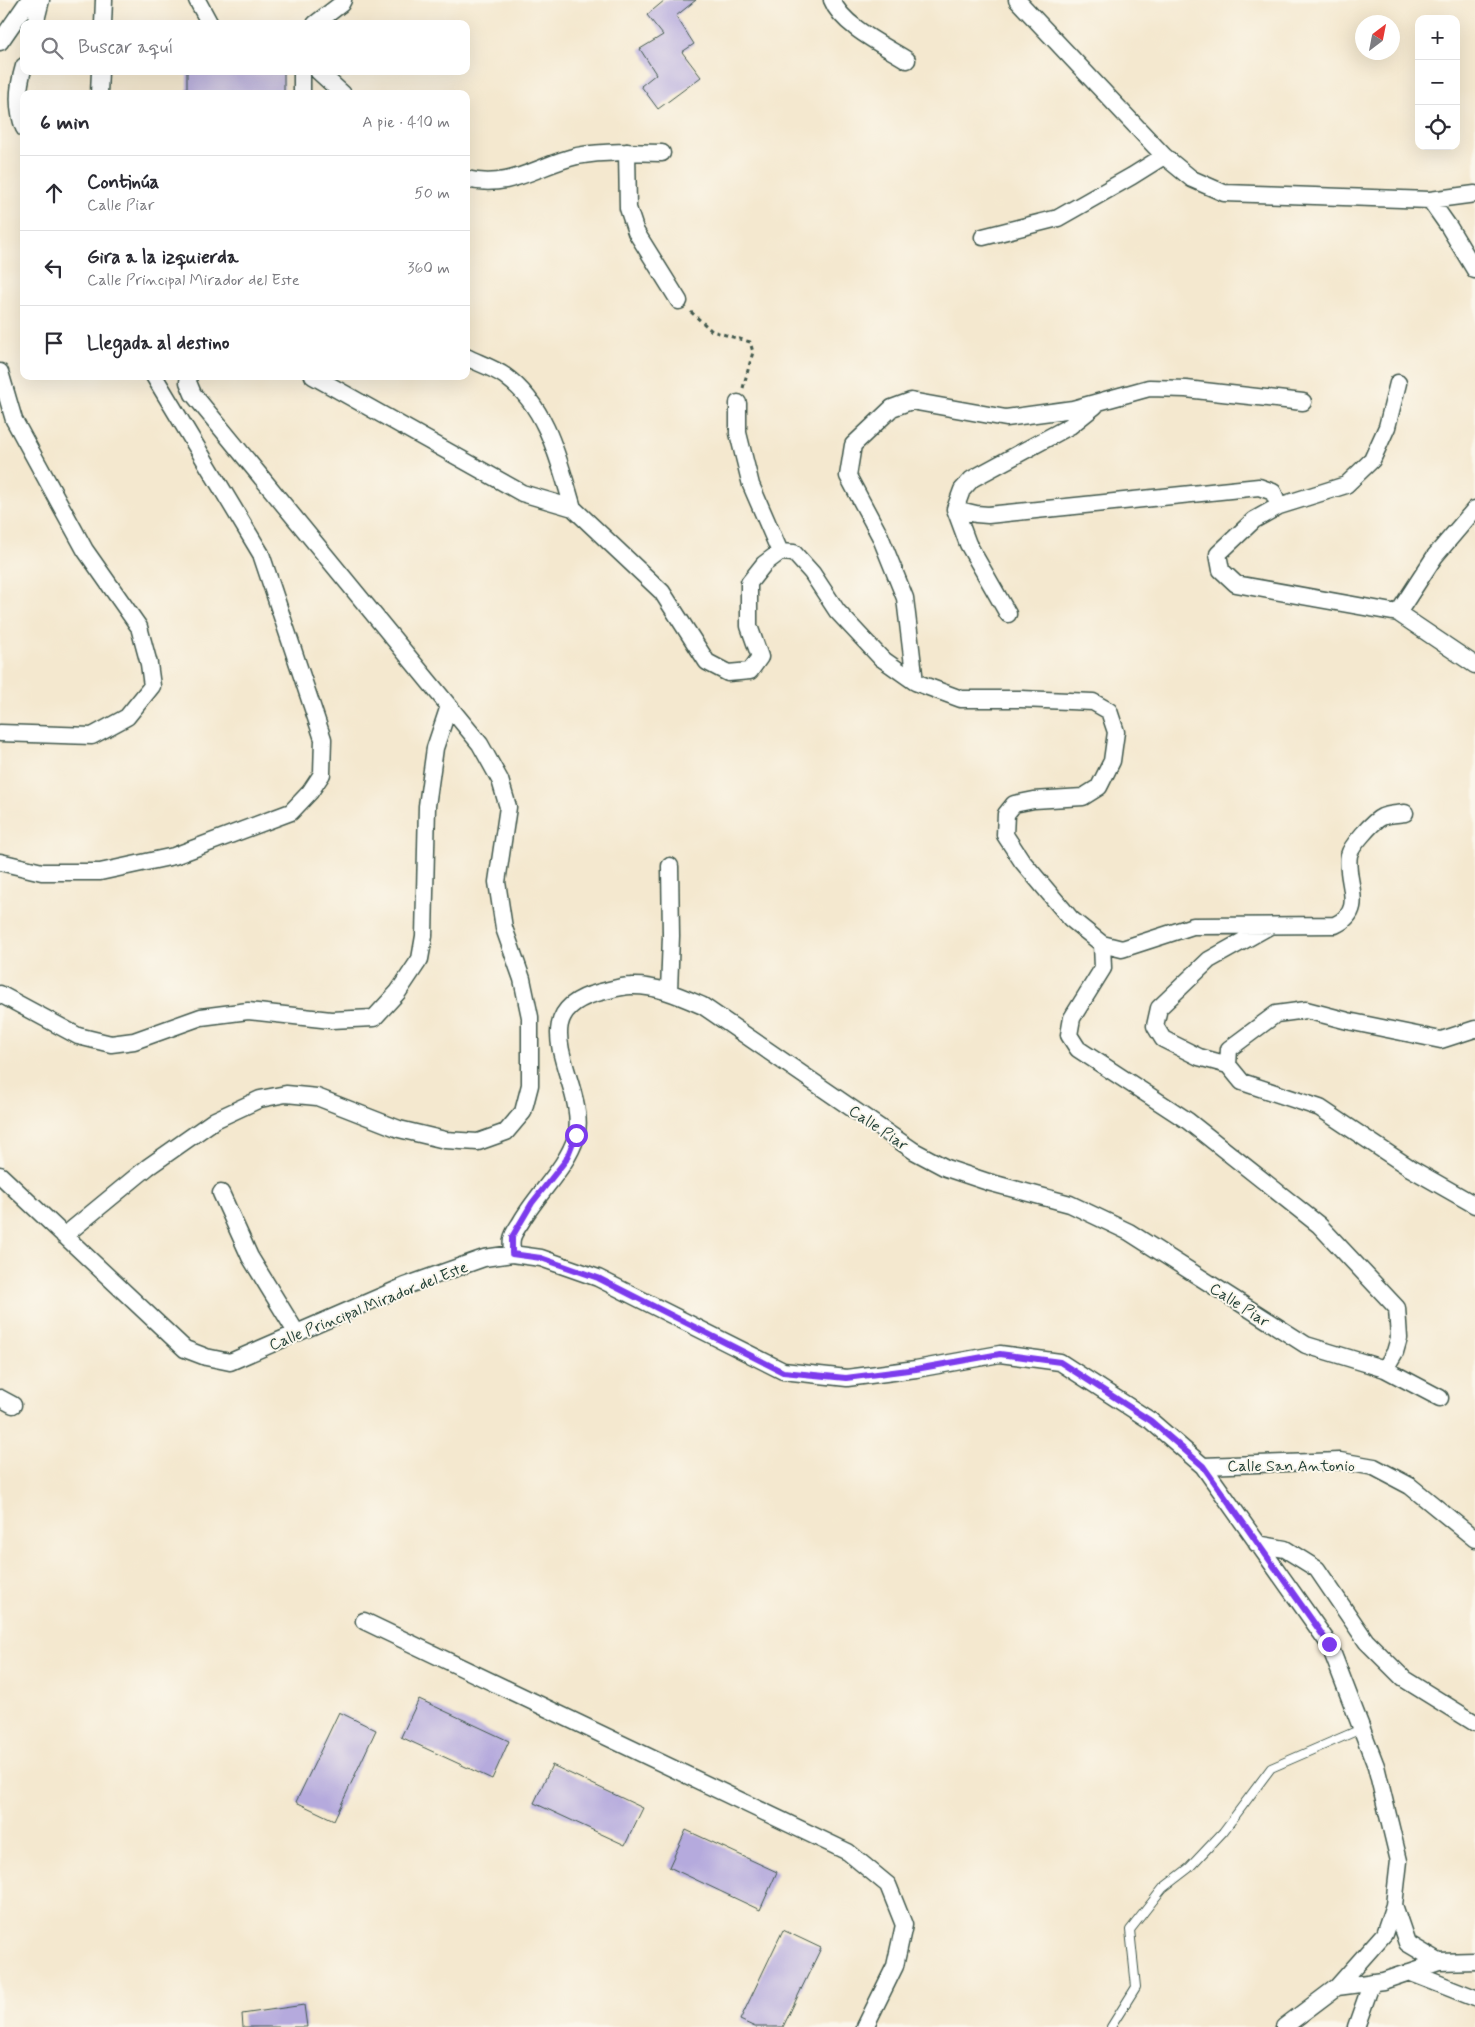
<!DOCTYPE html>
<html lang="es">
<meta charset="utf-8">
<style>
:root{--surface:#fff;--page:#f7f7f7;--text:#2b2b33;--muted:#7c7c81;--line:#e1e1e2}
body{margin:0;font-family:Mynerve,sans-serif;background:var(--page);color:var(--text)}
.controls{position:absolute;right:15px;top:15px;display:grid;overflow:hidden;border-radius:10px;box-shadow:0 5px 20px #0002}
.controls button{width:45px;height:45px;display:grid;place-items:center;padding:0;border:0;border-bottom:1px solid var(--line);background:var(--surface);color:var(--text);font:25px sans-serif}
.compass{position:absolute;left:1355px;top:15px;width:45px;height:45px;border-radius:50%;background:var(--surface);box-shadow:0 5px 20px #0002;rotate:32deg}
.stop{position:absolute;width:15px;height:15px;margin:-11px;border:4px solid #7c3aed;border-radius:50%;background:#fff}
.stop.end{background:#7c3aed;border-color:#fff;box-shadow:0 1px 5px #0008}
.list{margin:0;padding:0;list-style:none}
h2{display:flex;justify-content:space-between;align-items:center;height:65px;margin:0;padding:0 20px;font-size:21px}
h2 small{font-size:16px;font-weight:400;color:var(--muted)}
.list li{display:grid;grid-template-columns:32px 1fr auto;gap:15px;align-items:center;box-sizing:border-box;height:75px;padding:0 20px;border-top:1px solid var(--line)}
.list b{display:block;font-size:19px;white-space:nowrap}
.list p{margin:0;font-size:16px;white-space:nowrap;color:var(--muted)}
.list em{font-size:16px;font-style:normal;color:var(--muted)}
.icon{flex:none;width:28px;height:28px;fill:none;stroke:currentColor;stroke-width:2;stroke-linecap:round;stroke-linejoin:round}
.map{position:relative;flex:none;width:1475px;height:2027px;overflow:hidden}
.search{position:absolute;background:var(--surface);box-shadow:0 5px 20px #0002;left:20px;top:20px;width:450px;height:55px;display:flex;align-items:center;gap:12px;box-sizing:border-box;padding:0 18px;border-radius:10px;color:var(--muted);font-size:19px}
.panel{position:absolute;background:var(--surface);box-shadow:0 5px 20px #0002;left:20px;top:90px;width:450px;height:290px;border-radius:10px}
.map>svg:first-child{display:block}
</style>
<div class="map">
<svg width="1475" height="2027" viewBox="0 0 1475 2027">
<rect width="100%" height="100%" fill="#fbf7ec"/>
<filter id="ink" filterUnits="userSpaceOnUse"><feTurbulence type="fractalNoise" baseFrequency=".02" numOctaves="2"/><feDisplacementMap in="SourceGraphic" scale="10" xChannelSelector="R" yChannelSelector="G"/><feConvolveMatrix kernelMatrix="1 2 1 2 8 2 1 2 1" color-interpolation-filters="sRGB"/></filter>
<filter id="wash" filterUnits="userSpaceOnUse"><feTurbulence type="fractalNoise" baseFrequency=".0096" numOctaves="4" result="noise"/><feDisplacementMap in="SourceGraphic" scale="20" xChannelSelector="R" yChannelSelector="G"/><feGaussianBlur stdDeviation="1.12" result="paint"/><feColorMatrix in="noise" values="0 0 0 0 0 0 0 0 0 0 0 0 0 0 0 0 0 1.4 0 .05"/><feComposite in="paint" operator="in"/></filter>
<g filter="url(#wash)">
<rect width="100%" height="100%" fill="#f4e8cf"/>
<g id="blocks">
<path fill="#b5aadd" d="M 665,0 L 696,0 L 676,16 L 694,44 L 682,52 L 701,77 L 658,109 L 641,86 L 656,74 L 640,49 L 663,35 L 647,15 Z
M 187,71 L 284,71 L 284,94 L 187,94 Z
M 419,1699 L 509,1741 L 492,1779 L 401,1737 Z
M 339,1712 L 376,1730 L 334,1820 L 296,1802 Z
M 552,1765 L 643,1808 L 625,1845 L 534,1803 Z
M 686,1830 L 777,1872 L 760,1910 L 669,1867 Z
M 783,1930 L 821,1948 L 783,2027 L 755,2027 L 740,2020 Z
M 304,2005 L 307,2027 L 243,2027 L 242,2014 Z"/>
</g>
</g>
<g filter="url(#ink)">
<use href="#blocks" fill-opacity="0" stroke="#3f574b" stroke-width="1"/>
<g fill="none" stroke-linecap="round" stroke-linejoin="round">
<defs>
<path id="service" d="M 1111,2027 L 1136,1987 L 1130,1930 L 1163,1888 L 1189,1868 L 1223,1832 L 1271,1768 L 1361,1729"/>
<path id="minor" d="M 197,0 L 210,24
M 832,0 C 842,26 885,46 907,60
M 1017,0 L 1164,156 L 1192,179 L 1224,193 L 1430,200 L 1475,194
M 35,24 L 41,0
M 103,24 L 104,0
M 315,24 L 341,4 L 343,0
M 0,42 L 29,0
M 24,66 C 18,86 16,108 24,128
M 302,71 L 302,94
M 318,71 L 343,94
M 99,94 L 100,71
M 627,152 L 628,208 L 636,232 L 679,301
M 466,179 C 510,190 538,165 577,156 C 605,151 633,152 662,153
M 1430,200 L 1449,227 L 1475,270
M 983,237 L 1058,218 L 1132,176 L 1164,156
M 0,372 L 14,420 L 85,550 L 139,627 L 149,664 L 152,686 L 127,717 L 92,736 L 0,733
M 313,376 L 522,493 L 573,508 C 559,461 547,406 505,376 C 494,368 478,363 466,357
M 738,403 L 738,433 L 751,485 L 780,552
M 1095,406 L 1070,426 L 972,479 L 962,490 L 955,509 L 976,514 L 988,515 L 1259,487 L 1273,492 L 1279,506 L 1254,520 L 1218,554 L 1221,570 L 1236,584 L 1398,613 L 1475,665
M 1279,506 L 1346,485 L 1372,460 L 1387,427 L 1398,383
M 573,508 L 662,592 L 707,662 L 728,673 L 750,671 L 760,657 L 749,626 L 749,583 L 764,564 L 780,552 L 794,553 L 812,573 L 837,611 L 881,658 L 915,682 L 905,598 L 880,536 L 848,476 L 853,445 L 892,408 L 911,401 L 1006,418 L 1073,409 L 1149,388 L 1186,389 L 1303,402
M 955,509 L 968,544 L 1008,614
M 1398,613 L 1435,556 L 1475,509
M 915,682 L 961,699 L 1021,699 L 1093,702 L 1109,711 L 1116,732 L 1112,761 L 1099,787 L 1083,797 L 1034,800 L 1014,804 L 1006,814 L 1005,835 L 1022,861 L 1071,919 L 1102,944 L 1122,949 L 1193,926 L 1335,925 C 1368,910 1344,881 1349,855 C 1351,846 1373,821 1382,817 C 1388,814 1398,814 1405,813
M 0,862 L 42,872 L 100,872 L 174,856 L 291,812 L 310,792 L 322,774 L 323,739 L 261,554 L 154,376
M 1102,944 L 1103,968 L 1072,1018 L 1069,1035 L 1078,1049 L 1188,1121 L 1319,1225 L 1397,1308 L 1399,1338 L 1395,1352 L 1385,1369
M 669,991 L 671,936 L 670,866
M 0,994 L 78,1036 L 111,1044 L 134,1041 L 201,1017 L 248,1011 L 331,1020 L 374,1018 L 398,992 L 420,959 L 424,936 L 427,806 L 435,748 L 449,706
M 1475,1029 L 1441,1040 L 1348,1021 L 1306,1010 L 1276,1014 L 1229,1049 L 1228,1065 L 1242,1082 L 1320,1108 L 1410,1168 L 1475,1205
M 1228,1065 L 1199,1057 L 1163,1039 L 1155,1026 L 1159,1008 L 1209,960 L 1268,927
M 0,1175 L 185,1349 L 206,1357 L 230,1362 L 405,1286 L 484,1258 L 512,1254 L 541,1258 L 598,1278 L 783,1371 L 847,1378 L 916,1369 L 1000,1354 L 1060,1362 L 1151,1421 L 1203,1466 L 1329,1644 L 1376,1766 L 1399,1861 L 1394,1905 L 1384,1934 L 1337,1987 L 1284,2027
M 221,1193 L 250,1257 L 296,1332
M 64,1236 L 148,1167 L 215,1120 L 260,1099 L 286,1094 L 317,1097 L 399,1129 L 445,1140 L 478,1142 L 506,1132 L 523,1112 L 530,1085 L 530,1017 L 522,979 L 504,928 L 497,882 L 508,807 L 500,780 L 480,744 L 193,394 L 188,382 L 189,376
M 512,1254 C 512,1249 511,1243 512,1239 C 513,1233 518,1227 521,1222 C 537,1194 567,1167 576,1137 C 590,1086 515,1012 601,992 C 610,990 621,986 631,986 C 656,985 680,996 703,1006 L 914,1151 L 946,1168 L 988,1182 L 1070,1204 L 1129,1232 L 1306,1345 L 1385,1369 L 1440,1398
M 0,1398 L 13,1405
M 1203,1466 L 1340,1461 L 1374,1467 L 1410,1486 L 1475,1539
M 1257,1544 L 1285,1549 L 1317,1569 L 1366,1641 L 1404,1679 L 1475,1723
M 364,1621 L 848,1852 L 888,1885 L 904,1925 L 895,1966 L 865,2027
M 1394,1905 L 1407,1943 L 1439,1962
M 1409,1972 L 1475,1998
M 1337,1987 L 1383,1981 L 1439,1962 L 1475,1961
M 1356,2027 L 1372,1982"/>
</defs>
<use href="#service" stroke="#3f574b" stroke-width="10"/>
<use href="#minor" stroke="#3f574b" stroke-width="19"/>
<path stroke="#3f574b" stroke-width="3" stroke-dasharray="4 4" stroke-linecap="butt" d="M 691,312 L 712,331 L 750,342 L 753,352 L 743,388"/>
<use href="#service" stroke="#fff" stroke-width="8"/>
<use href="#minor" stroke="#fff" stroke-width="16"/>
</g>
</g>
<g fill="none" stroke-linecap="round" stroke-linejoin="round" filter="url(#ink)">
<path stroke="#7c3aed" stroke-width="6" d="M 576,1135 L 566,1160 L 532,1203 L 512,1237 L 512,1254 L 541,1258 L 598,1278 L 783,1372 L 846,1378 L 916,1369 L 1000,1354 L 1060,1362 L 1151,1421 L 1203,1466 L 1329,1644"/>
</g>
<g text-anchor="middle" stroke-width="4" stroke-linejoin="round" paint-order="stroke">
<g font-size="16" fill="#1f3d34" stroke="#fbf7ec">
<text transform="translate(879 1127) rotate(34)" y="6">Calle Piar</text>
<text transform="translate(1240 1304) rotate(33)" y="6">Calle Piar</text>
<text transform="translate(368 1305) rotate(-22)" y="6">Calle Principal Mirador del Este</text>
<text x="1291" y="1471">Calle San Antonio</text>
</g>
</g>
</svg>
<div class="controls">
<button>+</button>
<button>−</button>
<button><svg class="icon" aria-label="locate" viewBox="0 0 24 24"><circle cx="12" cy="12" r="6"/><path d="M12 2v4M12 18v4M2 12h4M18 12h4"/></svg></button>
</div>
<svg class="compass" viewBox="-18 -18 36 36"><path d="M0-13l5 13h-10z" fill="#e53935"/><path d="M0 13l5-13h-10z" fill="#7c7c81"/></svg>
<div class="stop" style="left:576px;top:1135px"></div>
<div class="stop end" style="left:1329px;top:1644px"></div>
<div class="search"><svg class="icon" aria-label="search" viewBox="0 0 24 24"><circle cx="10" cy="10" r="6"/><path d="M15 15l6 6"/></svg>Buscar aquí</div>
<section class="panel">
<h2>6 min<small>A pie · 410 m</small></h2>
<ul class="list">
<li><svg class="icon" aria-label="ahead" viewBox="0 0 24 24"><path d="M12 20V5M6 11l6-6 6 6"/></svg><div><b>Continúa</b><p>Calle Piar</p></div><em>50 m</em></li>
<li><svg class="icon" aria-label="left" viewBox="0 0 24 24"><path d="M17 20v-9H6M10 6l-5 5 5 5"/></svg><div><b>Gira a la izquierda</b><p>Calle Principal Mirador del Este</p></div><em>360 m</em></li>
<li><svg class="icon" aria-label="arrive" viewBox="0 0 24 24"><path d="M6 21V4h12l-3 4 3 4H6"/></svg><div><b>Llegada al destino</b></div></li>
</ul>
</section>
</div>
